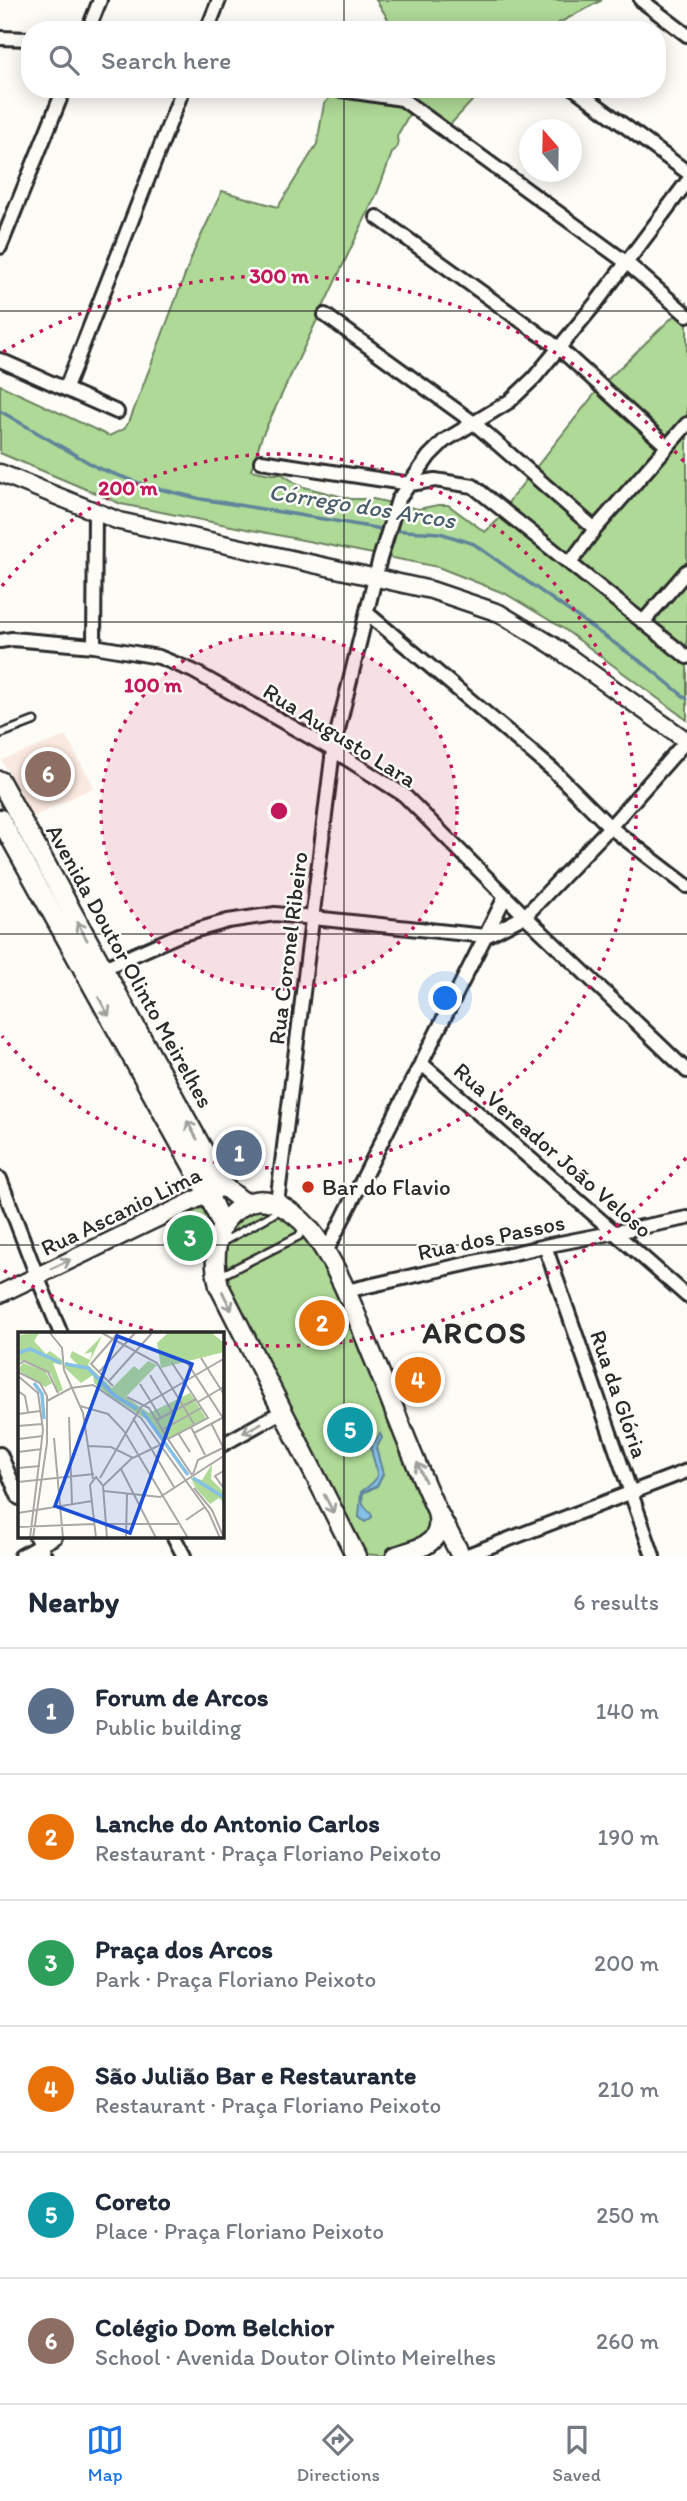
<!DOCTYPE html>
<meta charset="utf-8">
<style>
:root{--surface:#fff;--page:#f6f6f7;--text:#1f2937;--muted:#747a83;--line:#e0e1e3;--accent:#1a73e8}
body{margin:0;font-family:Itim,sans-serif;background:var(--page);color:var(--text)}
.compass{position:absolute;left:519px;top:119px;width:63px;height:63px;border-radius:50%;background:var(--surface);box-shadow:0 4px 18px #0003;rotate:340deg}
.you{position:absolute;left:446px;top:999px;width:24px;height:24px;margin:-18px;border:5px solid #fff;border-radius:50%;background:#1a73e8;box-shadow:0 0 0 10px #1a73e833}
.badge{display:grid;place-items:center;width:46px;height:46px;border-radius:50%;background:var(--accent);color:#fff;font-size:23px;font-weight:700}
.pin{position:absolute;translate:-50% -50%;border:4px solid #fff;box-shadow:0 2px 7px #0006}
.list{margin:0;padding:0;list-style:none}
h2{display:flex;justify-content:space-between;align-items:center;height:91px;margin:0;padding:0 28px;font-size:30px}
h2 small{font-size:23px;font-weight:400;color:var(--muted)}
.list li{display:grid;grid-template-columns:46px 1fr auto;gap:21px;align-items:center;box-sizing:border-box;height:126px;padding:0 28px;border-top:2px solid var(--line)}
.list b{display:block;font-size:26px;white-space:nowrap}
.list p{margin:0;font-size:23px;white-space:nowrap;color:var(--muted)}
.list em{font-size:23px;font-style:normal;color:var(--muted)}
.icon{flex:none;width:38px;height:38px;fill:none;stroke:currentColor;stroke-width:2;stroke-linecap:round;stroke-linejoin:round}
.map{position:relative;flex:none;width:687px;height:1556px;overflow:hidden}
.search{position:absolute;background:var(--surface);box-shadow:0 4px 18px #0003;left:21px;right:21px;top:21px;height:77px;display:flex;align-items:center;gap:18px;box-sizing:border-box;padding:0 24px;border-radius:28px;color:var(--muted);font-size:26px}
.sheet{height:847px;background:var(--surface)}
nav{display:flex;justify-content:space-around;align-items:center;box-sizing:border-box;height:98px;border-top:2px solid var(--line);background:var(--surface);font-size:19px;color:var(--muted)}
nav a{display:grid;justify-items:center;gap:4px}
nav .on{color:var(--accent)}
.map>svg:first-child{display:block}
</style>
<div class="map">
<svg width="687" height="1556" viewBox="0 0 687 1556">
<rect width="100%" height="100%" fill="#fdfcf7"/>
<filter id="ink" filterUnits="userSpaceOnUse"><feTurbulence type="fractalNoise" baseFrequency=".0143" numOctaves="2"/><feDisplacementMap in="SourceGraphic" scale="14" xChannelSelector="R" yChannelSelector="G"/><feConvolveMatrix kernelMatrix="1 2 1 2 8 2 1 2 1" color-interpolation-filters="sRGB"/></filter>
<g filter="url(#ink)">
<path fill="#fae9df" d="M 66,736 L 94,787 L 31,818 L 2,760 Z"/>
<path fill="#aed996" stroke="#6c8260" stroke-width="2" d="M 376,0 L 602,0 L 546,30 L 395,30 Z
M 412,89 L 483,89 L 449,126 C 435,117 408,108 412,89 Z
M 331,96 L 383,101 L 411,111 L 397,136 L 398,146 L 392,153 L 378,191 L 262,436 L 251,470 L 270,474 L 282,474 L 300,486 L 351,499 L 373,499 L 418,509 L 438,505 L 448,505 L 485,532 L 498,520 L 510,500 L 601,386 L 687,303 L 687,720 L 564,629 L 506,594 L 438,567 L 121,504 L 0,453 L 0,385 L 109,436 L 124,429 L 130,420 L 194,251 L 222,191 L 278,207 L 317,144 L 324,104 Z
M 201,1201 L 214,1224 L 186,1252 L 169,1219 Z
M 247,1205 L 282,1208 L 218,1243 Z
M 284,1210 L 325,1254 L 436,1529 L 391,1556 L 361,1554 L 227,1299 L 218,1246 Z"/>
<path fill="#85c0e5" stroke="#61849b" stroke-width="2" d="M 380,1434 L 382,1438 L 376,1448 L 383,1474 L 377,1486 L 363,1493 C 361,1505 364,1506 371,1513 L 372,1517 L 365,1522 L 359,1517 L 361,1492 C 388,1473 374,1474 371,1447 Z"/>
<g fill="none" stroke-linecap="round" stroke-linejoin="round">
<path stroke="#61849b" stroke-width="3.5" d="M 0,411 L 98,468 L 147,486 L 201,499 L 335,521 L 387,530 L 440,533 L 474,544 L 647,666 L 687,699"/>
<defs>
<path id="service" d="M 0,734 L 34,721
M 221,1243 L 282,1209
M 218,1272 L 226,1273 L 299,1236 L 304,1226"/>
<path id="minor" d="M 641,0 L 687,35
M 88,30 L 100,0
M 207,30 L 219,0
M 0,38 L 30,39
M 335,89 L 402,99 L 627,263 L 687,315
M 575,89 L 687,172
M 377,217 L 560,349 L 667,446
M 0,247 L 64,89
M 325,315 L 474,423 L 595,529
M 0,360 L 117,412
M 66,388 L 183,89
M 261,461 L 410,484 L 435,480 L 473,486 L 687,657
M 570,563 L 595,529 L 687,424
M 367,613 L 553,770 L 610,827 L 687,886
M 643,622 L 687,571
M 0,641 L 12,639 L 94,646 L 159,657 L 193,671 L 333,750 L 404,795 L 525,916 L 687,1071
M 94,646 L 95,511
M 97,971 L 179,935 L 228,921 L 275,914 L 486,936 L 525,916 L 610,827 L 686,741
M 422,1064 L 687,1296
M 0,1179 L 37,1276 L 61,1334
M 277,1203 L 333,750 L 379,562 L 398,500 L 429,456 L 444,441 L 510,401 L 534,378 L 596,303 L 687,182
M 545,1246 L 653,1556
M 326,1252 L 505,897
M 346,1291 L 545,1246 L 687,1218
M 222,1445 L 283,1411
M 0,1454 L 19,1498
M 36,1537 L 45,1556
M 174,1537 L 184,1556
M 21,1556 L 55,1537
M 465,1556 L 687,1471"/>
<path id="tertiary" d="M 0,473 L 119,521 L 431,590 L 499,613 L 552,645 L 687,741
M 0,1294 L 218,1189"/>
<path id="secondary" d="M 0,781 L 223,1186 L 246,1204
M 0,819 L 208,1194 L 222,1225
M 356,1556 L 219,1286 C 214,1266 214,1248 221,1228 C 225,1218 237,1208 248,1203 C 272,1192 301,1217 315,1236 C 343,1274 358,1322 377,1366 C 396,1413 414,1462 436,1509 C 444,1525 453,1540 461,1556
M 396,1556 C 420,1548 445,1544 437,1512"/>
</defs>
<use href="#service" stroke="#2b2b2b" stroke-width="11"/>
<use href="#minor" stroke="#2b2b2b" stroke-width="18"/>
<use href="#tertiary" stroke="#2b2b2b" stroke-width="21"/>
<use href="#secondary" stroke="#2b2b2b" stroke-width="23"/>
<use href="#service" stroke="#fdfcf7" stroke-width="6"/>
<use href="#minor" stroke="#fdfcf7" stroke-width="12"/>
<use href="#tertiary" stroke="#fdfcf7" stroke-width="16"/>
<use href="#secondary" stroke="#fdfcf7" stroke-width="18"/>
</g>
<defs><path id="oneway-shaft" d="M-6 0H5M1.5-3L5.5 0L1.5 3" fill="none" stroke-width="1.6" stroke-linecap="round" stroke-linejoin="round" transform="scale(1.75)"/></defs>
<g stroke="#9e9e9b">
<use href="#oneway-shaft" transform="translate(82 931) rotate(-119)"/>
<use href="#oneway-shaft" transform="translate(104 1007) rotate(61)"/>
<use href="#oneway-shaft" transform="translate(192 1130) rotate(-119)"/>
<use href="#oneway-shaft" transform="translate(61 1264) rotate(-26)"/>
<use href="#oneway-shaft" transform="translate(227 1301) rotate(64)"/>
<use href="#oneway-shaft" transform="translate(252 1428) rotate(151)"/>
<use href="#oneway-shaft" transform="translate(421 1472) rotate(-113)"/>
<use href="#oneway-shaft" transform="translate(329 1504) rotate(63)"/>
</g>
</g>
<path fill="none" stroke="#2b2b2b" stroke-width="2" stroke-opacity="0.55" d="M 344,0 L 344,30M 344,89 L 344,1556M 0,311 L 687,311M 0,622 L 687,622M 0,934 L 687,934M 0,1245 L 687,1245"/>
<circle cx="279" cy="811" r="178" fill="#c2185b" fill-opacity=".12"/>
<g fill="none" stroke="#c2185b" stroke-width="3.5" stroke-dasharray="3.5 7">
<circle cx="279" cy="811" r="178"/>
<path d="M2 586A357 357 0 1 1 2 1036"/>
<path d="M686 1158A535 535 0 0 1 223 1343M163 1333A535 535 0 0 1 3 1270M3 352A535 535 0 0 1 686 464"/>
</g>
<circle fill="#c8321e" stroke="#fdfcf7" stroke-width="2.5" cx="308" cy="1187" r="7"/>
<g text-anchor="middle" stroke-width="5" stroke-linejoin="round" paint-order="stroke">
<g font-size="23" fill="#2b2b2b" stroke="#fdfcf7">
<text transform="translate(340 735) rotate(32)" y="8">Rua Augusto Lara</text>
<text transform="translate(288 948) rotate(-83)" y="8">Rua Coronel Ribeiro</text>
<text transform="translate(130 966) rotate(61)" y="8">Avenida Doutor Olinto Meirelhes</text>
<text transform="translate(553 1150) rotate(41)" y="8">Rua Vereador João Veloso</text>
<text transform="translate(121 1211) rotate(-26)" y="8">Rua Ascanio Lima</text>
<text transform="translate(491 1237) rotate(-12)" y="8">Rua dos Passos</text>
<text transform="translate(619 1394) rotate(71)" y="8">Rua da Glória</text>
</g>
<g font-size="23" fill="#2b2b2b" stroke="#fdfcf7" text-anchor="start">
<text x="322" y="1195">Bar do Flavio</text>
</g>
<g font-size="24" font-style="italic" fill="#4a5f6c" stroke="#fdfcf7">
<text transform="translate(362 506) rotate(9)" y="8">Córrego dos Arcos</text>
</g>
<g font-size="30" font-weight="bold" letter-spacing="2" fill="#2b2b2b" stroke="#fdfcf7">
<text x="475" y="1343">ARCOS</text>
</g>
</g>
<g transform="translate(18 1332)">
<rect width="206" height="206" fill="#fdfcf7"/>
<path d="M 21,1 L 16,9 L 28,22 L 32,19 L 44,28 L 44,33 L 35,31 L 45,58 L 40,60 L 33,42 L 6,28 L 0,30 L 1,3 ZM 150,1 L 194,1 L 206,11 L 206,20 L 143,36 L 139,11 ZM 84,4 L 70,33 L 94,56 L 116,34 L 121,38 L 130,29 L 139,33 L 108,65 L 131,81 L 172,61 L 188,86 L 148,108 L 147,113 L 131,89 L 92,64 L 76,51 L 75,43 L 63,51 L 46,35 L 48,30 L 61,34 L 52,25 L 54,19 L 72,28 L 74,20 L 66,22 ZM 5,31 L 27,39 L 34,51 L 27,55 L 0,38 ZM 194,132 L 193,147 L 206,160 L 206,171 L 201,166 L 192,172 L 170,147 L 178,155 L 172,145 L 184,148 Z" fill="#aed996"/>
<path fill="none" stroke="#85c0e5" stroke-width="3.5" d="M 0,21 L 12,17 L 43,31M 47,32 L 70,36 L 96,63 L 119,77M 16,51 L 24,62 L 26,87M 124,79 L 170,143M 175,146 L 207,166"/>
<path fill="none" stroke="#a9a8a5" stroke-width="2" d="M 32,1 L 44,16 L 46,38 L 65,81 L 75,147M 84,1 L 139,31 L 176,92M 183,26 L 207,64M 168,29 L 205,86M 154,31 L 190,86 L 150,107 L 174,143M 0,33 L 6,29 L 30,40 L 40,61M 0,40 L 22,51 L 29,64 L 29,111 L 15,206M 81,40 L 117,1M 132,43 L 154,79M 0,44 L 20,61 L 25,98 L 12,206M 91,49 L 134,1M 122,52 L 143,86M 95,54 L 73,32 L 100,1M 0,59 L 7,64 L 10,80M 109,65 L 131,76 L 150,107M 29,69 L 53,56 L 75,53 L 123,86 L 191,181 L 202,206M 180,70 L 207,54M 62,74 L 90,82 L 106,99 L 170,206M 0,82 L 22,79M 51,85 L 54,172M 115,86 L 156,155M 139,88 L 178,67M 193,91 L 205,115M 0,94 L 24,92M 173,95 L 187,123M 144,98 L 183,76M 160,101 L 172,120M 176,101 L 206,85M 36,106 L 45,206M 0,107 L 25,104M 70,114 L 93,115 L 115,126 L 144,112M 0,120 L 24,117M 0,136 L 22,134M 103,137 L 138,206M 207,138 L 197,144 L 207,158M 175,142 L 180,128 L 207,115M 82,146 L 123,75 L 207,26M 0,150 L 76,142M 85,154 L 115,125M 176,156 L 194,178 L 206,206M 86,159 L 142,165 L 207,123M 0,181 L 74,169M 168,188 L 187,175M 88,192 L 160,192M 0,195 L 76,192M 78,206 L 72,153 L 78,145 L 85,154 L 89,206M 108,206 L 109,162"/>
<path fill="#1d4ed8" fill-opacity="0.15" stroke="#1d4ed8" stroke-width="3.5" d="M 99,4 L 174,32 L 112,201 L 37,174 Z"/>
<rect width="206" height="206" fill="none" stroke="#2b2b2b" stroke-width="3.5"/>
</g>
<circle cx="279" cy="811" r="10" fill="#c2185b" stroke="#fdfcf7" stroke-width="3.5"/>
<g font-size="21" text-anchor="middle" font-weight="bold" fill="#c2185b" stroke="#fdfcf7" stroke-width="5" stroke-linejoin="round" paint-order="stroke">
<text x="279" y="283">300 m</text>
<text x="128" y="495">200 m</text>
<text x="153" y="692">100 m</text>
</g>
</svg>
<svg class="compass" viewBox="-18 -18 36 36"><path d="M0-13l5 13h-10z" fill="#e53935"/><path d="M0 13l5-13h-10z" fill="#747a83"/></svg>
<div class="you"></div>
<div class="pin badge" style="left:239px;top:1153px;background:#5c6f8a">1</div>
<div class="pin badge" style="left:322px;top:1323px;background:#e8710a">2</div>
<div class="pin badge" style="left:190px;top:1238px;background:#2e9e5b">3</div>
<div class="pin badge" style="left:418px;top:1380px;background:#e8710a">4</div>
<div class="pin badge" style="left:350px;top:1430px;background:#0f9aa8">5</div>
<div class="pin badge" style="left:48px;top:774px;background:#8d6e63">6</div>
<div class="search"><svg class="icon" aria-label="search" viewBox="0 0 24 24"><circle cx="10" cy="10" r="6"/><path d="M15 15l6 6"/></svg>Search here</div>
</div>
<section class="sheet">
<h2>Nearby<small>6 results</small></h2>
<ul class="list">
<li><span class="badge" style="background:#5c6f8a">1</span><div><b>Forum de Arcos</b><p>Public building</p></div><em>140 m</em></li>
<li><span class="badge" style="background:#e8710a">2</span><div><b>Lanche do Antonio Carlos</b><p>Restaurant · Praça Floriano Peixoto</p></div><em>190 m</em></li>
<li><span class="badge" style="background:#2e9e5b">3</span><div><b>Praça dos Arcos</b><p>Park · Praça Floriano Peixoto</p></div><em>200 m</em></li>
<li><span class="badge" style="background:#e8710a">4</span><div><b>São Julião Bar e Restaurante</b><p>Restaurant · Praça Floriano Peixoto</p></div><em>210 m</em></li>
<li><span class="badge" style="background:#0f9aa8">5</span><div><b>Coreto</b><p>Place · Praça Floriano Peixoto</p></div><em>250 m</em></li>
<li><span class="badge" style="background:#8d6e63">6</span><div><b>Colégio Dom Belchior</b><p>School · Avenida Doutor Olinto Meirelhes</p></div><em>260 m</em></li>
</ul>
</section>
<nav>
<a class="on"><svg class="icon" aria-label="map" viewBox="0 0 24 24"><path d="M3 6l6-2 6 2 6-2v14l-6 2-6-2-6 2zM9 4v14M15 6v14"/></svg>Map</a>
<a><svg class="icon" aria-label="directions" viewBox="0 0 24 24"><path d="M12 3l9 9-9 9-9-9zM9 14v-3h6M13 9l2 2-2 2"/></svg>Directions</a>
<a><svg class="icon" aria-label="saved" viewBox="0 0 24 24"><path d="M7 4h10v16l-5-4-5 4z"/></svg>Saved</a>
</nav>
